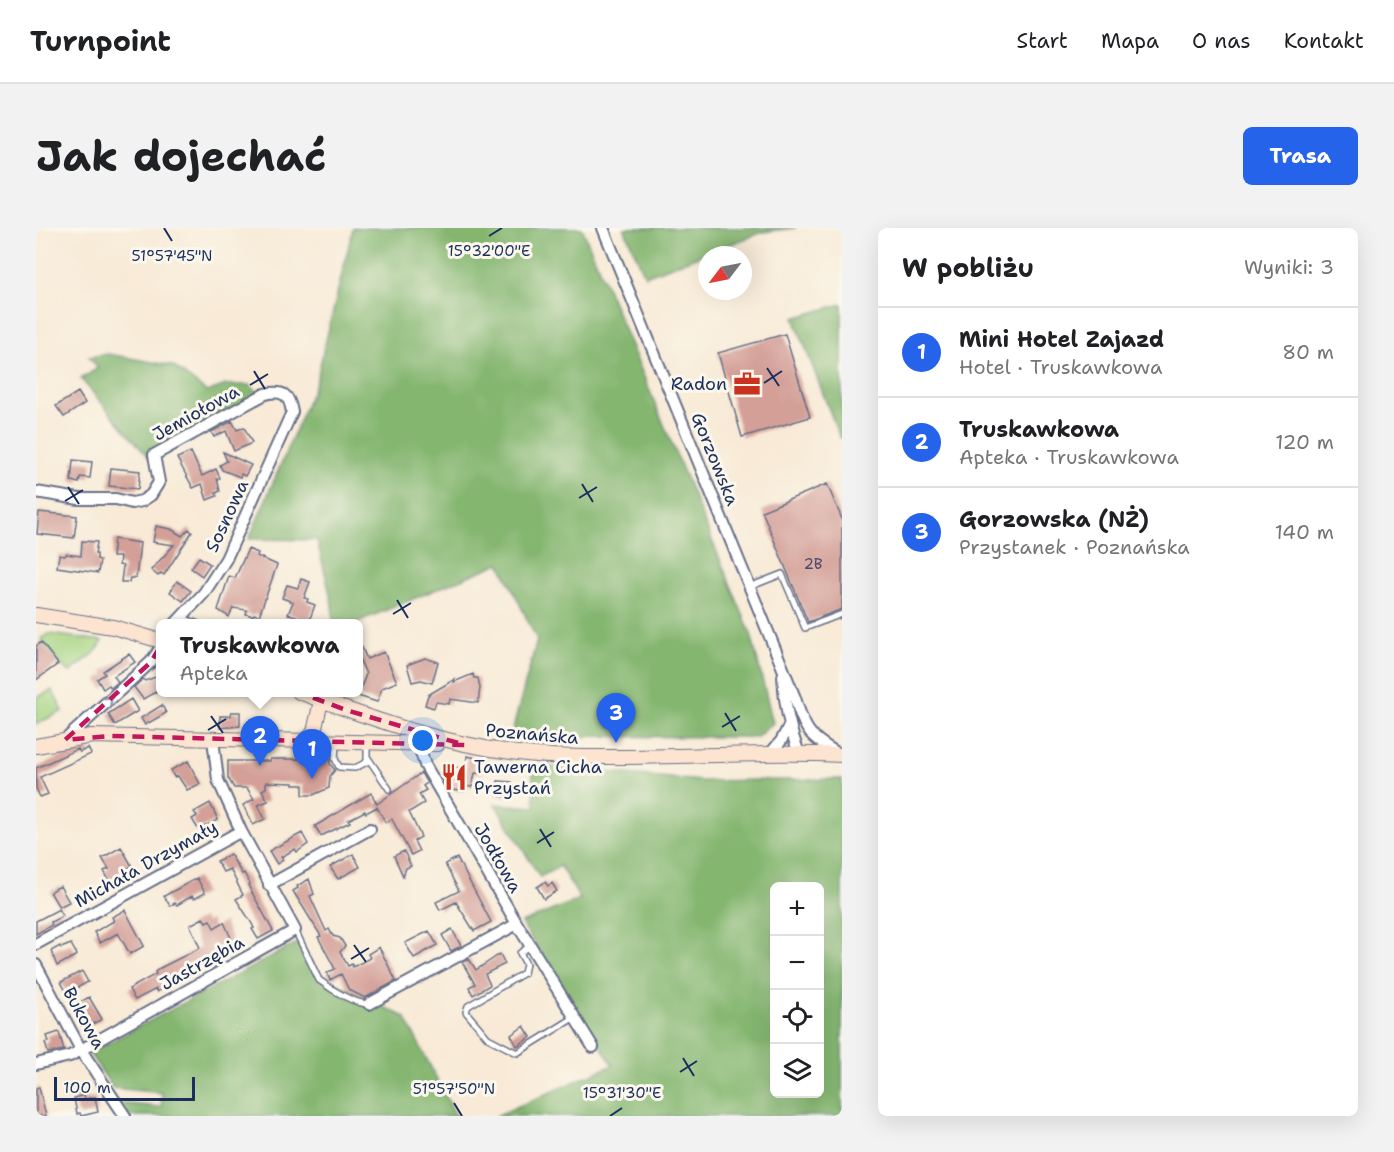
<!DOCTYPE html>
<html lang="pl">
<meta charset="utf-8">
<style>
:root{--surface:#fff;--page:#f2f2f2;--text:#202124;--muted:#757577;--line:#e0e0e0;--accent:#2563eb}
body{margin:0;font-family:"Shantell Sans",sans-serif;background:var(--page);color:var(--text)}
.controls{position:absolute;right:18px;bottom:18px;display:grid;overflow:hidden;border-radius:9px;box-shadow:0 6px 24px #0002}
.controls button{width:54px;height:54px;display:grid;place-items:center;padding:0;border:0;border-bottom:2px solid var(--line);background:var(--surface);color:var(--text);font:30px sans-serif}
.compass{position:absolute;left:662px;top:18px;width:54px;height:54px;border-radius:50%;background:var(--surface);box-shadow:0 6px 24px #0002;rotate:238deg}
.scale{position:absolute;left:18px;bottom:15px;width:141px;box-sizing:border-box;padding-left:6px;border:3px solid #1b2f5e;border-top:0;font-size:16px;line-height:21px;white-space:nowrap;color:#1b2f5e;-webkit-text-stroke:4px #fbf7ec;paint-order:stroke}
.you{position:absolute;left:387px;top:513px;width:21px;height:21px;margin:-15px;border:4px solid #fff;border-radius:50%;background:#1a73e8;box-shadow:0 0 0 9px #1a73e833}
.badge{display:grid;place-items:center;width:39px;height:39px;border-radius:50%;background:var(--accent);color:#fff;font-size:20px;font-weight:700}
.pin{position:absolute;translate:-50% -50px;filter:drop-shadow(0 2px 3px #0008)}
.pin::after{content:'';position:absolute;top:32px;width:21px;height:18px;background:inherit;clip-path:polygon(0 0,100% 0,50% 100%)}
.popup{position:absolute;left:120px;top:391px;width:207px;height:78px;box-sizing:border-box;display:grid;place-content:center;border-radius:9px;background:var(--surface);filter:drop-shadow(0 2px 4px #0005);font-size:20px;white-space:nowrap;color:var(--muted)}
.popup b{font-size:22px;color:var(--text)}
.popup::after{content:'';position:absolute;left:50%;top:100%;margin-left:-12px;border:12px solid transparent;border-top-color:var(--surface)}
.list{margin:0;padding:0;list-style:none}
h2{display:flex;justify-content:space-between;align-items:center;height:78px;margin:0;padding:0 24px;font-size:26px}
h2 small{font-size:20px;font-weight:400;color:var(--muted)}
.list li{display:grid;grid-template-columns:39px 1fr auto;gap:18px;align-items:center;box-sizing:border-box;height:90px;padding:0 24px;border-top:2px solid var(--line)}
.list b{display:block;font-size:22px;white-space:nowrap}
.list p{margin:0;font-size:20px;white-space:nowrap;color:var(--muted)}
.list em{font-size:20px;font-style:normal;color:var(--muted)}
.icon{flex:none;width:33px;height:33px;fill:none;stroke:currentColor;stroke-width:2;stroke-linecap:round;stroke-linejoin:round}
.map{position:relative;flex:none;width:806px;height:888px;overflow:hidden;border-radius:9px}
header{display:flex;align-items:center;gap:36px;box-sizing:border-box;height:84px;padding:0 30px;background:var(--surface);border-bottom:2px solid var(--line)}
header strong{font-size:28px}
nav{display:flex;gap:33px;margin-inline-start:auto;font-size:21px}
.intro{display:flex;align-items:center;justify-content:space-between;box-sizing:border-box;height:144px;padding:0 36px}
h1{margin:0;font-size:42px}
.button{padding:15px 27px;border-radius:9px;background:var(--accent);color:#fff;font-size:21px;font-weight:700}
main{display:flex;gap:36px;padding:0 36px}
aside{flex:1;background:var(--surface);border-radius:9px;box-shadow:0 6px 24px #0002}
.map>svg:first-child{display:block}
</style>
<header>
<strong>Turnpoint</strong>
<nav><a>Start</a><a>Mapa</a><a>O nas</a><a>Kontakt</a></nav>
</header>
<div class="intro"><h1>Jak dojechać</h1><a class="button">Trasa</a></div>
<main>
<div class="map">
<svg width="806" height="888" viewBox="0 0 806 888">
<rect width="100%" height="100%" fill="#fbf7ec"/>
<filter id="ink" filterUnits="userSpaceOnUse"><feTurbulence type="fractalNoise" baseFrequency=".0167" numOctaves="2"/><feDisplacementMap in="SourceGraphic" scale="12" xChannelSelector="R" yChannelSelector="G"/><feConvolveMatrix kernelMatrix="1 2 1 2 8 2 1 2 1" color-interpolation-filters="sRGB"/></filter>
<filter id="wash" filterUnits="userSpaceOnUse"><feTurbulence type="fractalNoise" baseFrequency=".008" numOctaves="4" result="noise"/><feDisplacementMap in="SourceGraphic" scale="24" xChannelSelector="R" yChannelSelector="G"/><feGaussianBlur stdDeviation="1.35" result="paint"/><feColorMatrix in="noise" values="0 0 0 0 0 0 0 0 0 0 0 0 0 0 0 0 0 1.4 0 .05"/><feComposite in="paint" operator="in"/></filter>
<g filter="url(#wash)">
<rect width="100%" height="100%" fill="#f8ead6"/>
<path fill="#a6d482" stroke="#608270" stroke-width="1.5" d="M 12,406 L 66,413 C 62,426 44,435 34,444 L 25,437 L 5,411 Z
M 16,462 L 27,483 L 0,496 L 0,470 Z"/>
<path fill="#84b670" stroke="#507267" stroke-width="1.5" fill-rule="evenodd" d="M 317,0 L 546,0 L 715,406 L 737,495 L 721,509 L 475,508 L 501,412 L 464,335 L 319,395 L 298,395 L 295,370 L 281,312 L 213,311 L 280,154 Z
M 588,0 L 760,0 L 727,4 L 609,48 Z
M 806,76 L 806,209 L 804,210 L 758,90 Z
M 72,126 L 137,138 L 171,164 L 190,157 L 214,157 L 224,168 L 114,231 L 45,151 L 62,140 L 53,129 Z
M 496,537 L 666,553 L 806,551 L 806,888 L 460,888 L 577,837 L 485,695 L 544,671 L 524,638 L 504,649 L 459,576 L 499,579 ZM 738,658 L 784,658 L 784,866 L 738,866 Z
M 263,714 L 285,749 L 369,789 L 420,888 L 89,888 L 81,875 L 125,879 L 126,865 L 77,860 L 53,825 Z"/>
<g id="blocks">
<path fill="#d39f97" d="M 749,106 L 774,189 L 706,209 L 682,125 Z
M 42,164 L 49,175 L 28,189 L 20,178 Z
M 196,193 L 201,202 L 208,199 L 216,215 L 198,223 L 190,203 L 178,209 L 175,204 Z
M 155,224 L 166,248 L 180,241 L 184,250 L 181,251 L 184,263 L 180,265 L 181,268 L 171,272 L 166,256 L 157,260 L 141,230 Z
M 187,224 L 215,237 L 209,248 L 205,246 L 204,249 L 186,242 L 184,237 L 191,233 Z
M 37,232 L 56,234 L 54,250 L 44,249 L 43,255 L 35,253 Z
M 75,240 L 104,243 L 102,261 L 73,258 Z
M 791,256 L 806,291 L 806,381 L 772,394 L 726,283 Z
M 3,284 L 41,288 L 38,310 L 1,306 Z
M 120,298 L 135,301 L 146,308 L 153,301 L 156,304 L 128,347 L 125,345 L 122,348 L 115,342 L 138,317 L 117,314 Z
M 78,311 L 104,315 L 100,350 L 94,350 L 93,354 L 85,354 L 87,338 L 83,337 L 84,329 L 76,329 Z
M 46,313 L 61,314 L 59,326 L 61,326 L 61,331 L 64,332 L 62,345 L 21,339 L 23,327 L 29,328 L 30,326 L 45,328 Z
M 212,321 L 222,325 L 221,328 L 241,337 L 223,388 L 218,386 L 217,388 L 210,386 L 211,382 L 197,380 L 193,389 L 182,382 L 193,348 L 199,350 Z
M 163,329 L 174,336 L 166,348 L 155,340 Z
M 265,351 L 274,354 L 268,370 L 272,371 L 271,374 L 279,377 L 272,396 L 259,392 L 260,388 L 252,386 L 257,374 L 246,370 L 251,357 L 262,360 Z
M 141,353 L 155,363 L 147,373 L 134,364 Z
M 323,413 L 331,431 L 348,424 L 361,454 L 346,460 L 341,474 L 322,468 L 330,446 L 323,430 Z
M 5,414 L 22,436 L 0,452 L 0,418 Z
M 93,426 L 99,434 L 78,448 L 82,454 L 77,458 L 75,460 L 73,457 L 67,461 L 61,451 L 69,446 L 67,443 Z
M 389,430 L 402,434 L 396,455 L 385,452 L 376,454 L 371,437 Z
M 437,446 L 438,450 L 442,450 L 444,460 L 442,475 L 414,471 L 413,476 L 400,474 L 398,480 L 389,477 L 392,467 L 419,451 L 418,454 Z
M 125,447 L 125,461 L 107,471 L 98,459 L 107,451 L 109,453 Z
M 95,471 L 102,483 L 79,497 L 72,486 Z
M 126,477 L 130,485 L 109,497 L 105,490 Z
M 195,484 L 204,484 L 204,498 L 184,500 L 184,488 L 195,488 Z
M 52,520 L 55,526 L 4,549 L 12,566 L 4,569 L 0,560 L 0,540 L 42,521 L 44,524 Z
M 431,528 L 451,532 L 450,543 L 447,542 L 447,546 L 439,545 L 436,559 L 428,558 L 428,563 L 412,562 L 411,556 L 407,553 L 408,539 L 430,540 Z
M 234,531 L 294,531 L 294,536 L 299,542 L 294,548 L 293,560 L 277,567 L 267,567 L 267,557 L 257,557 L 257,555 L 230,554 L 230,560 L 226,562 L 232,573 L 222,577 L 229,591 L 217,597 L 207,577 L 218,571 L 211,560 L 198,560 L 192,550 L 192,533 L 234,533 Z
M 152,533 L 164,556 L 151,562 L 142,548 L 138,549 L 135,542 Z
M 385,545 L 391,555 L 387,558 L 390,562 L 383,566 L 388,575 L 373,584 L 385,609 L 378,613 L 383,623 L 375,627 L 358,595 L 356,591 L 350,595 L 341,579 L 330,585 L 329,583 L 312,592 L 314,594 L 285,608 L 279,598 L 335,565 L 341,576 Z
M 462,553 L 476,554 L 475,569 L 461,567 Z
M 174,575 L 182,592 L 162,601 L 156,591 L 161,588 L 158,584 Z
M 266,605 L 272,616 L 261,624 L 259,621 L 245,629 L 247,632 L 241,636 L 233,623 Z
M 85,619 L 96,638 L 89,642 L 91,646 L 75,656 L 68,643 L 73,641 L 66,630 Z
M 368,623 L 375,638 L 370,640 L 367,648 L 358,628 Z
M 194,626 L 206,646 L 208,645 L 214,656 L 212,657 L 237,703 L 222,711 L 216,701 L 218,700 L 215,694 L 200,671 L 207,667 L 194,641 L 187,644 L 181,633 Z
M 317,626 L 324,639 L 302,651 L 294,639 Z
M 421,630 L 455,694 L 438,703 L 420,674 L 404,682 L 400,674 L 423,663 L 409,636 Z
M 161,650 L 169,665 L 158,671 L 156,668 L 141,677 L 139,675 L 134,678 L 128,668 Z
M 273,651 L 278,666 L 274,668 L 290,703 L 293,701 L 297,708 L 304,710 L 309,718 L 304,724 L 312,738 L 316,736 L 317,739 L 334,730 L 332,726 L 343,719 L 360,753 L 329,770 L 313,762 L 305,746 L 294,752 L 291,745 L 299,741 L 282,709 L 285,708 L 257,663 L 262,660 L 261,658 Z
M 509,654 L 512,658 L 516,655 L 521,663 L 508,671 L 501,659 Z
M 24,658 L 33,674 L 23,679 L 14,664 Z
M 23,681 L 27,688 L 15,694 L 16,697 L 0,706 L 0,693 Z
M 89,682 L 108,718 L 94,726 L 82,705 L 64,715 L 58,704 L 78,693 L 76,689 Z
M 167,690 L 170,694 L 174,692 L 178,700 L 188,694 L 198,717 L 192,720 L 193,722 L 165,737 L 164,735 L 126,757 L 128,760 L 121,764 L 120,761 L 99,772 L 93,761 L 120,746 L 119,744 L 124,740 L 164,720 L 154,697 Z
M 416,701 L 425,718 L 415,723 L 406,707 Z
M 393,703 L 401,717 L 378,730 L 369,715 Z
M 35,716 L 41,727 L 21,738 L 15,723 L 24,718 L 25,720 Z
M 464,726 L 469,736 L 449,746 L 454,757 L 437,767 L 433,759 L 439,756 L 426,734 L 433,731 L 440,742 Z
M 46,743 L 52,754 L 31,765 L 25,754 Z
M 53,769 L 66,791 L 53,798 L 41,776 Z
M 488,798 L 495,809 L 481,818 L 475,807 Z
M 23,804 L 28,822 L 12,825 L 9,815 L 13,814 L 11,808 Z
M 3,859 L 10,888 L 0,888 L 0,860 Z
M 48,867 L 49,871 L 59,869 L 62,884 L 45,888 L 44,885 L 41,886 L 38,870 Z"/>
</g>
</g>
<g filter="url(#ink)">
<use href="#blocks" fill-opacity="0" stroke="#687088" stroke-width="1.5"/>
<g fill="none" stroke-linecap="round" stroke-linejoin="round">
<defs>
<path id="lane" d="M 713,359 L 746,346 L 769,400 L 806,386
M 145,389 L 162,396
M 300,516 L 299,531 L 303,539 L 319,540 L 331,534 L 331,516
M 332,530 L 353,561
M 259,702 L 283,752 C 296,762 318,776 333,776
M 494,718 L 484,725 L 490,736 L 488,745 L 432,778 L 430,784 L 452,810 L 481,825 L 539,789"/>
<path id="street" d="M 567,0 L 759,470 C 769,503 773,509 803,526
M 0,264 L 43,271 L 80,271 L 96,275 L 106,273 L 115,267 L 123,254 L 118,227 L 229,166 C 247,162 253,166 256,184 L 190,331 L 168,365 L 139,396
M 747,448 C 748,476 753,499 763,526
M 29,512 L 115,434 L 125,419
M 382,515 L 389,537 L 481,696 L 557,819
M 734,526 L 745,513 L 753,498
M 233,657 L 334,601
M 0,716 L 205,603
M 0,737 L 45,822 L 89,888
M 333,776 L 481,696
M 0,836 L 34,828 L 259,702 L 205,603 L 182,552 L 177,511"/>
<path id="secondary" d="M 0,387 L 77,399 L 125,413
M 263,464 C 338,492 412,518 491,526 C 522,530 552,529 583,529 C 657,529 732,523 806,527
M 269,514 L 278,504 L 285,473
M 0,518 L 56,508 L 402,516"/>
</defs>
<use href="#lane" stroke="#687088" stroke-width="8"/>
<use href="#street" stroke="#687088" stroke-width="14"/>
<use href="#secondary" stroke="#687088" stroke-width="16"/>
<use href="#lane" stroke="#fff" stroke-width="5"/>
<use href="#street" stroke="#fff" stroke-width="10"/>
<use href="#secondary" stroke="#fde4d1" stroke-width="14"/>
</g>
<defs><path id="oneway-chevron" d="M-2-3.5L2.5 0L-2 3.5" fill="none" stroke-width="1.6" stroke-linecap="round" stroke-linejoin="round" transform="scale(1.5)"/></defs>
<use stroke="#8d97ae" href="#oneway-chevron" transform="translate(73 472) rotate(-42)"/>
</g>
<path fill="none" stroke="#c2185b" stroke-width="4.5" stroke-dasharray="12 8" stroke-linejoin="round" d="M 127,414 L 310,482 L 429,517 L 74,508 L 29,512 L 115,434 Z"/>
<path fill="none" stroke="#1b2f5e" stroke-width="2" d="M 128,0 L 136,13M 453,8 L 466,0M 731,140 L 743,158M 218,143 L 229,161M 728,155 L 746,143M 214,157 L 232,146M 546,256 L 557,274M 32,259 L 43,276M 543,270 L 561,259M 29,273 L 47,262M 361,372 L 372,390M 357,386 L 375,375M 689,485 L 700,503M 175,488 L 187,505M 686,499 L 704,488M 172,502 L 190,491M 504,601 L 515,619M 501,615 L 518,604M 318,717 L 330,734M 315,731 L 333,720M 647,830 L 658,848M 644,844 L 661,833M 418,875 L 426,888M 574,888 L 586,880"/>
<defs>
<symbol id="office-bare" viewBox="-9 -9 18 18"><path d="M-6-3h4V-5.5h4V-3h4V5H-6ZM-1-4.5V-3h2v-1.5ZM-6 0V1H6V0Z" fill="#c8321e" stroke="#fbf7ec" stroke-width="2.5" paint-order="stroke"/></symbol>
<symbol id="restaurant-bare" viewBox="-9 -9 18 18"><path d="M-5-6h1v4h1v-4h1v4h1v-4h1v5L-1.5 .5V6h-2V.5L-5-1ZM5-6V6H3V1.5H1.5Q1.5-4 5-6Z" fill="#c8321e" stroke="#fbf7ec" stroke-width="2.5" paint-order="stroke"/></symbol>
</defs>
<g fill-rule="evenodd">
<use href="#office-bare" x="692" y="137" width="38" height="38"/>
<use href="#restaurant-bare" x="399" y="530" width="38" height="38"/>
</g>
<g text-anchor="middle" stroke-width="6" stroke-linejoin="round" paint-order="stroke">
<g font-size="15" fill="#494b6c">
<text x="777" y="341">2B</text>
</g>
<g font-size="18" fill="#1b2f5e" stroke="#fbf7ec" text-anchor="end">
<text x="691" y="162">Radon</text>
<text x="438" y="545" text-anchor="start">Tawerna Cicha<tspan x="438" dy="21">Przystań</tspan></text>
</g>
<g font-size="18" fill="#1b2f5e" stroke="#fbf7ec">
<text transform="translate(160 185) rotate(-29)" y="6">Jemiołowa</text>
<text transform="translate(679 231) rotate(68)" y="6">Gorzowska</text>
<text transform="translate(191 288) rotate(-65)" y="6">Sosnowa</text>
<text transform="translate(496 506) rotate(5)" y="6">Poznańska</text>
<text transform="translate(462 630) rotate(60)" y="6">Jodłowa</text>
<text transform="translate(110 636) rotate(-29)" y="6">Michała Drzymały</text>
<text transform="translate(166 735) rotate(-29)" y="6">Jastrzębia</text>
<text transform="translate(48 790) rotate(61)" y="6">Bukowa</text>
</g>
</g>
<g font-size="15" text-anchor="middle" fill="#1b2f5e" stroke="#fbf7ec" stroke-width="6" stroke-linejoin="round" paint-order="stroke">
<text x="453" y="28">15°32'00"E</text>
<text x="136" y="33">51°57'45"N</text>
<text x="418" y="866">51°57'50"N</text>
<text x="586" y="870">15°31'30"E</text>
</g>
</svg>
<div class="controls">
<button>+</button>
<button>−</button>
<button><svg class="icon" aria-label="locate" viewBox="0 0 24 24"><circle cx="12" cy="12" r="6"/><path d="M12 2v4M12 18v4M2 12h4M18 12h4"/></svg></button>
<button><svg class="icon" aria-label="layers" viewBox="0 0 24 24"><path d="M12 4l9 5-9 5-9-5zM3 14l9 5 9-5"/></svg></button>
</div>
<svg class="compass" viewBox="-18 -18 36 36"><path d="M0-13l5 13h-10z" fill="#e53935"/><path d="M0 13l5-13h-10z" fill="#757577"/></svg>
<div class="scale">100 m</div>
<div class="you"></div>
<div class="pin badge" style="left:276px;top:551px">1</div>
<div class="pin badge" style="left:224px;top:538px">2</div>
<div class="popup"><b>Truskawkowa</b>Apteka</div>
<div class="pin badge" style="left:580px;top:515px">3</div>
</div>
<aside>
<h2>W pobliżu<small>Wyniki: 3</small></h2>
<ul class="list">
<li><span class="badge">1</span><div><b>Mini Hotel Zajazd</b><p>Hotel · Truskawkowa</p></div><em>80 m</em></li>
<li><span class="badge">2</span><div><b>Truskawkowa</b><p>Apteka · Truskawkowa</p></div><em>120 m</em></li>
<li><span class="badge">3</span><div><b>Gorzowska (NŻ)</b><p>Przystanek · Poznańska</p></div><em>140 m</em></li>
</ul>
</aside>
</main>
